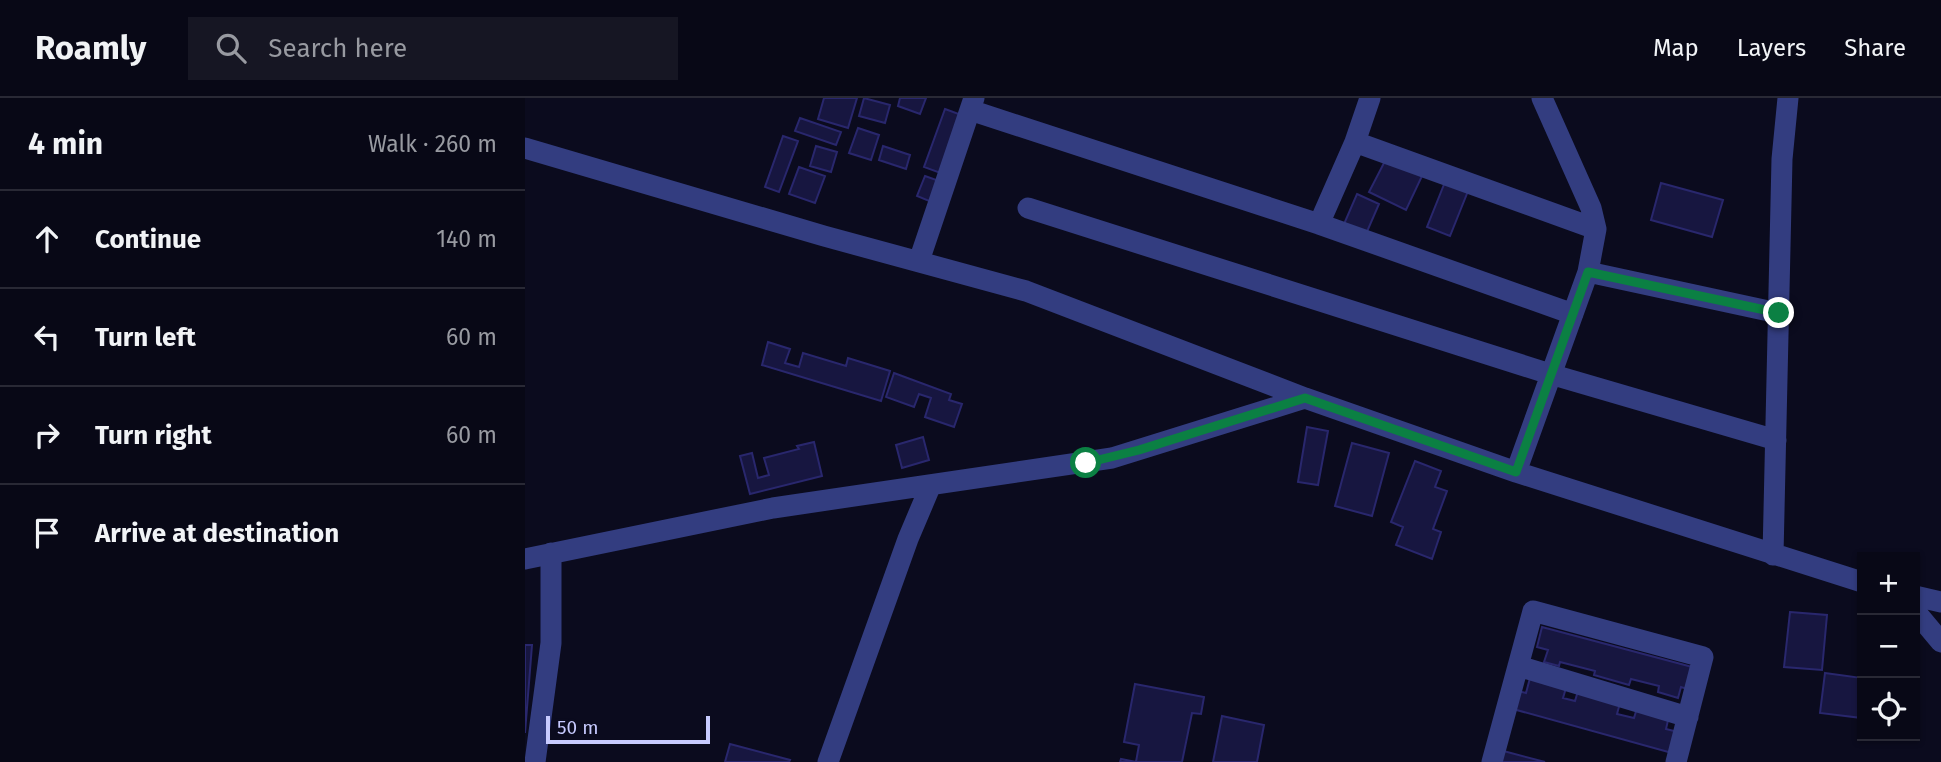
<!DOCTYPE html>
<meta charset="utf-8">
<style>
:root{--surface:#080816;--page:#161623;--text:#f1f3f6;--muted:#989aa1;--line:#292935}
body{margin:0;font-family:"Fira Sans",sans-serif;background:var(--page);color:var(--text)}
.controls{position:absolute;right:21px;bottom:21px;display:grid;overflow:hidden;border-radius:0px;box-shadow:0 2px 5px #0004}
.controls button{width:63px;height:63px;display:grid;place-items:center;padding:0;border:0;border-bottom:2px solid var(--line);background:var(--surface);color:var(--text);font:35px sans-serif}
.scale{position:absolute;left:21px;bottom:18px;width:164px;box-sizing:border-box;padding-left:7px;border:4px solid #c8cbff;border-top:0;font-size:19px;line-height:24px;white-space:nowrap;color:#c8cbff;-webkit-text-stroke:5px #0b0b1e;paint-order:stroke}
.stop{position:absolute;width:21px;height:21px;margin:-16px;border:5px solid #0b8043;border-radius:50%;background:#fff}
.stop.end{background:#0b8043;border-color:#fff;box-shadow:0 2px 7px #0008}
.list{margin:0;padding:0;list-style:none}
h2{display:flex;justify-content:space-between;align-items:center;height:91px;margin:0;padding:0 28px;font-size:30px}
h2 small{font-size:23px;font-weight:400;color:var(--muted)}
.list li{display:grid;grid-template-columns:46px 1fr auto;gap:21px;align-items:center;box-sizing:border-box;height:98px;padding:0 28px;border-top:2px solid var(--line)}
.list b{display:block;font-size:26px;white-space:nowrap}
.list em{font-size:23px;font-style:normal;color:var(--muted)}
.icon{flex:none;width:38px;height:38px;fill:none;stroke:currentColor;stroke-width:2;stroke-linecap:round;stroke-linejoin:round}
.map{position:relative;flex:none;width:1416px;height:664px;overflow:hidden}
header{display:flex;align-items:center;gap:42px;box-sizing:border-box;height:98px;padding:0 35px;background:var(--surface);border-bottom:2px solid var(--line)}
header strong{font-size:33px}
nav{display:flex;gap:38px;margin-inline-start:auto;font-size:24px}
.search{width:490px;height:63px;background:var(--page);display:flex;align-items:center;gap:18px;box-sizing:border-box;padding:0 24px;border-radius:0px;color:var(--muted);font-size:26px}
main{display:flex}
aside{flex:1;background:var(--surface)}
.map>svg:first-child{display:block}
</style>
<header>
<strong>Roamly</strong>
<div class="search"><svg class="icon" aria-label="search" viewBox="0 0 24 24"><circle cx="10" cy="10" r="6"/><path d="M15 15l6 6"/></svg>Search here</div>
<nav><a>Map</a><a>Layers</a><a>Share</a></nav>
</header>
<main>
<aside>
<h2>4 min<small>Walk · 260 m</small></h2>
<ul class="list">
<li><svg class="icon" aria-label="ahead" viewBox="0 0 24 24"><path d="M12 20V5M6 11l6-6 6 6"/></svg><div><b>Continue</b></div><em>140 m</em></li>
<li><svg class="icon" aria-label="left" viewBox="0 0 24 24"><path d="M17 20v-9H6M10 6l-5 5 5 5"/></svg><div><b>Turn left</b></div><em>60 m</em></li>
<li><svg class="icon" aria-label="right" viewBox="0 0 24 24"><path d="M7 20v-9h11M14 6l5 5-5 5"/></svg><div><b>Turn right</b></div><em>60 m</em></li>
<li><svg class="icon" aria-label="arrive" viewBox="0 0 24 24"><path d="M6 21V4h12l-3 4 3 4H6"/></svg><div><b>Arrive at destination</b></div></li>
</ul>
</aside>
<div class="map">
<svg width="1416" height="664" viewBox="0 0 1416 664">
<rect width="100%" height="100%" fill="#0b0b1e"/>
<path fill="#171640" stroke="#29276d" stroke-width="2" d="M 299,0 L 332,0 L 323,30 L 293,21 Z
M 339,0 L 365,7 L 360,25 L 334,18 Z
M 375,0 L 401,0 L 395,16 L 373,8 Z
M 420,11 L 442,19 L 421,77 L 399,69 Z
M 275,20 L 316,34 L 311,47 L 270,33 Z
M 333,30 L 354,37 L 346,62 L 324,55 Z
M 258,38 L 273,43 L 254,94 L 240,89 Z
M 291,48 L 312,54 L 306,74 L 285,68 Z
M 358,48 L 385,57 L 381,71 L 354,62 Z
M 861,61 L 897,78 L 881,112 L 844,94 Z
M 274,69 L 300,78 L 290,105 L 264,96 Z
M 400,78 L 417,84 L 409,105 L 392,98 Z
M 920,84 L 943,93 L 925,138 L 902,129 Z
M 1136,85 L 1198,102 L 1187,139 L 1126,122 Z
M 832,96 L 854,106 L 841,136 L 819,126 Z
M 243,244 L 265,251 L 260,265 L 274,269 L 278,255 L 321,268 L 323,260 L 365,273 L 356,303 L 237,267 Z
M 369,275 L 426,296 L 424,302 L 437,306 L 429,329 L 400,319 L 406,300 L 394,296 L 389,309 L 361,299 Z
M 782,329 L 803,333 L 793,387 L 773,384 Z
M 398,339 L 404,362 L 377,370 L 371,347 Z
M 289,344 L 297,378 L 225,396 L 215,358 L 227,355 L 233,380 L 244,377 L 239,360 L 274,351 L 272,348 Z
M 827,345 L 864,355 L 847,418 L 810,408 Z
M 890,363 L 916,373 L 910,389 L 922,393 L 908,431 L 916,434 L 907,461 L 871,447 L 878,429 L 866,424 Z
M 1265,514 L 1302,517 L 1297,572 L 1259,569 Z
M 1017,529 L 1171,570 L 1165,592 L 1156,589 L 1153,600 L 1133,594 L 1134,588 L 1106,581 L 1104,587 L 1069,577 L 1070,573 L 1035,564 L 1034,568 L 1019,564 L 1023,552 L 1012,549 Z
M 0,547 L 7,547 L 0,635 Z
M 1300,575 L 1337,580 L 1337,620 L 1295,615 Z
M 1005,580 L 1041,590 L 1038,600 L 1050,603 L 1053,593 L 1095,605 L 1092,616 L 1109,620 L 1112,610 L 1144,618 L 1141,631 L 1153,634 L 1147,655 L 988,611 L 993,593 L 1001,595 Z
M 610,586 L 679,599 L 676,616 L 667,615 L 657,664 L 595,664 L 596,661 L 611,664 L 614,647 L 599,644 Z
M 697,618 L 739,627 L 732,664 L 688,664 Z
M 205,646 L 265,662 L 264,664 L 200,664 Z
M 971,651 L 1020,664 L 967,664 Z"/>
<g fill="none" stroke-linecap="round" stroke-linejoin="round">
<path stroke="#333d80" stroke-width="21" d="M 445,12 L 794,126 L 1048,216
M 830,44 L 1071,131
M 0,50 L 299,138 L 501,193 L 780,300 L 991,374 L 1337,484
M 503,110 L 1025,276 L 1251,342
M 794,126 L 830,44 L 845,0
M 394,163 L 449,0
M 1063,174 L 1253,215
M 991,374 L 1063,174 L 1071,131 L 1066,110 L 1017,0
M 1248,457 L 1257,61 L 1263,0
M 0,461 L 248,410 L 587,360 L 780,300
M 1390,498 L 1416,504
M 1390,513 L 1416,544
M 993,568 L 1163,619
M 10,664 L 26,545 L 26,455
M 303,664 L 383,441 L 405,389
M 967,664 L 1008,513 L 1178,559 L 1151,664"/>
</g>
<g fill="none" stroke-linecap="round" stroke-linejoin="round">
<path stroke="#0b8043" stroke-width="9" d="M 561,365 L 614,352 L 780,300 L 991,374 L 1063,174 L 1254,215"/>
</g>
</svg>
<div class="controls">
<button>+</button>
<button>−</button>
<button><svg class="icon" aria-label="locate" viewBox="0 0 24 24"><circle cx="12" cy="12" r="6"/><path d="M12 2v4M12 18v4M2 12h4M18 12h4"/></svg></button>
</div>
<div class="scale">50 m</div>
<div class="stop" style="left:561px;top:365px"></div>
<div class="stop end" style="left:1254px;top:215px"></div>
</div>
</main>
